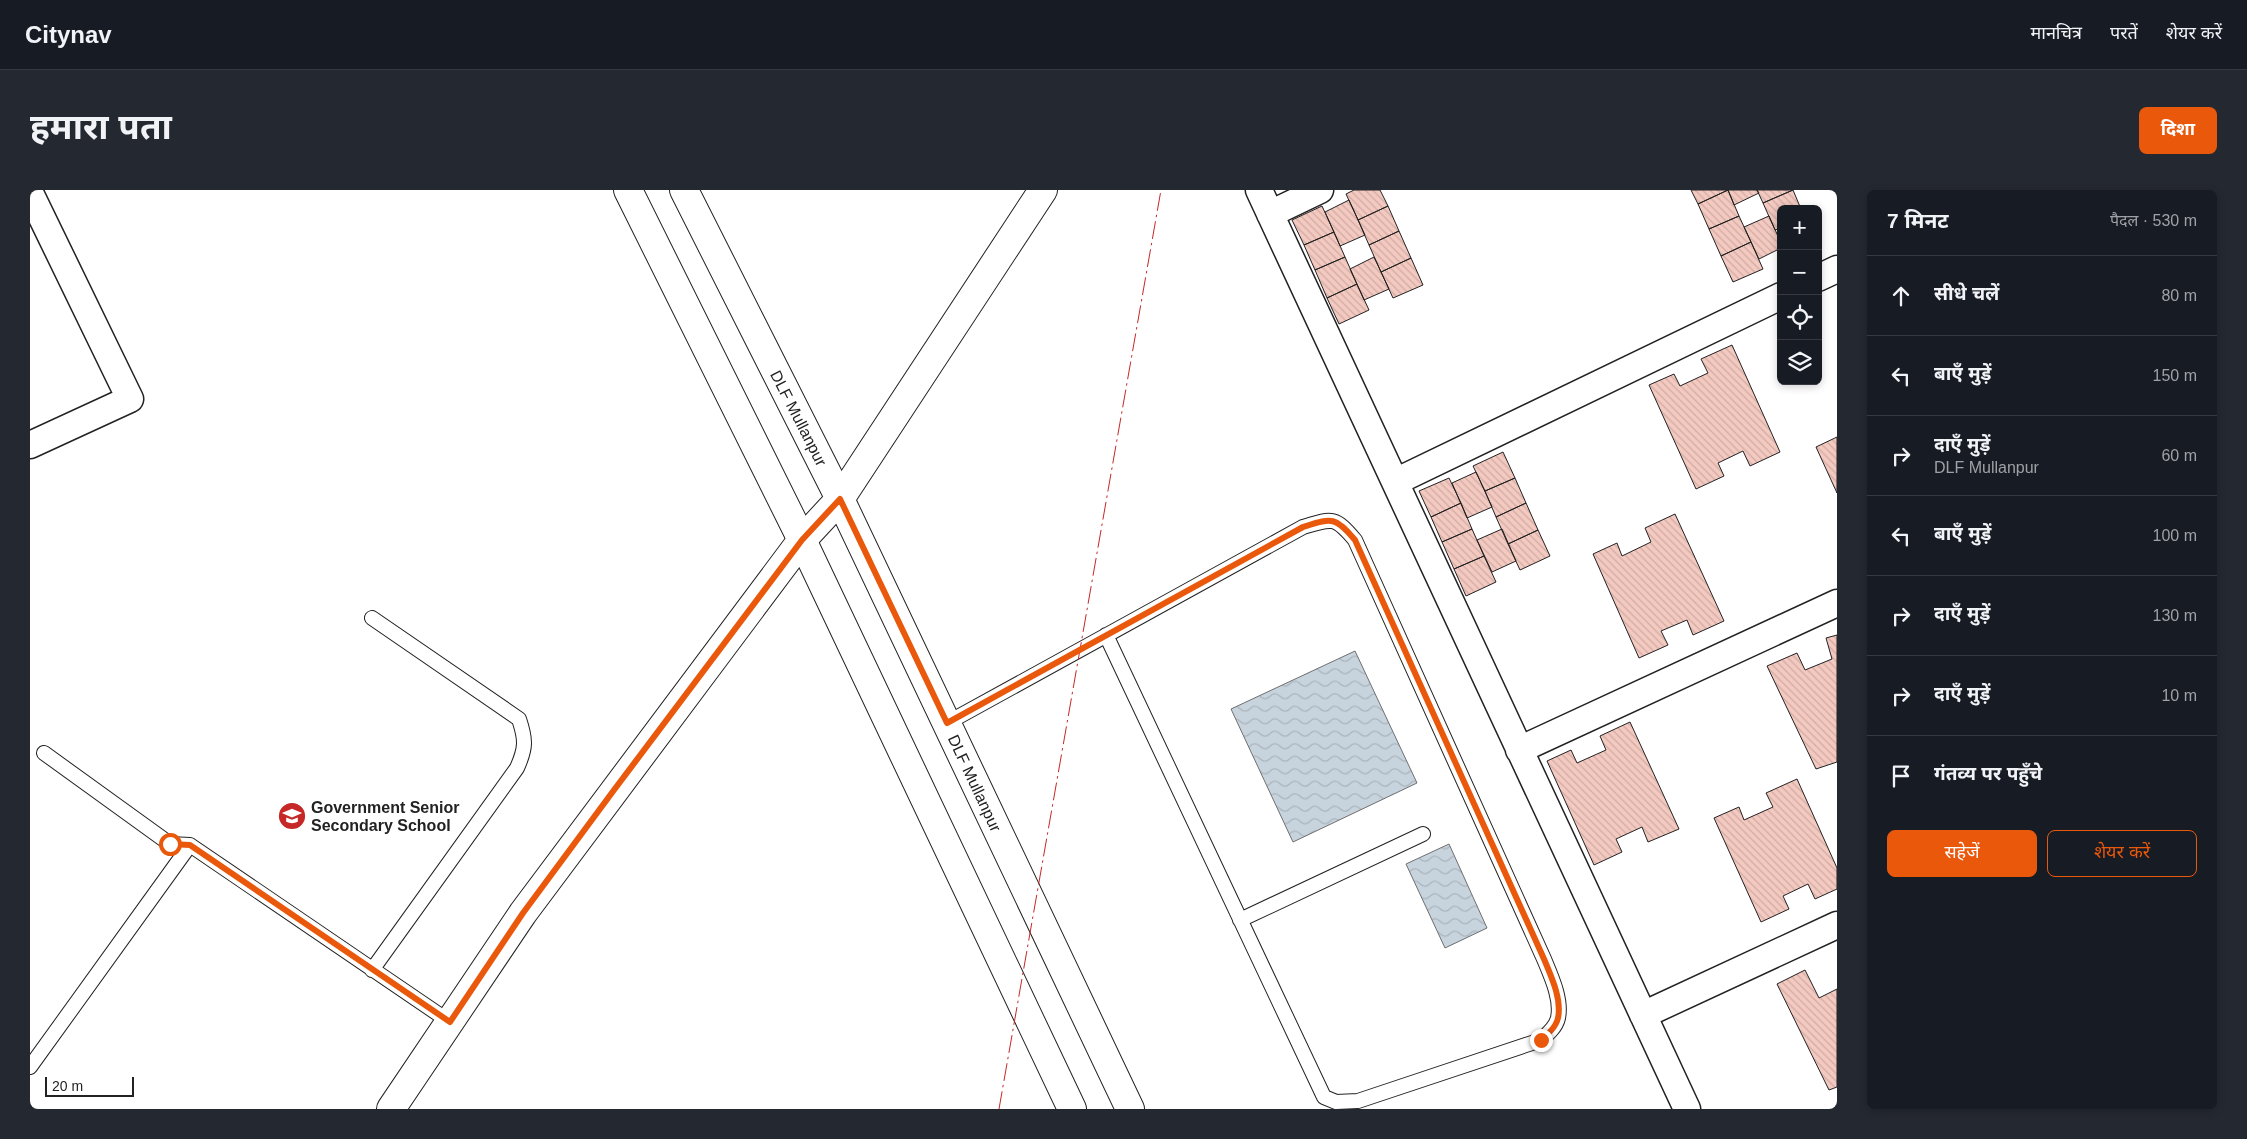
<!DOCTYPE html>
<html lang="hi">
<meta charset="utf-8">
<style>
:root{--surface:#171b24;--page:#242831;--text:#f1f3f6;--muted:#9ea1a6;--line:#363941;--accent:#ea580c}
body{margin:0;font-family:Arial,"Noto Sans Devanagari",sans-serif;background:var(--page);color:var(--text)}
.controls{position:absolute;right:15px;top:15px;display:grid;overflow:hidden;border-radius:8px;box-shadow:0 2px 8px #0003}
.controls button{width:45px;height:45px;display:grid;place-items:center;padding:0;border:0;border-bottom:1px solid var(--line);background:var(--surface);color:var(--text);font:25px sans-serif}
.scale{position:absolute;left:15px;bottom:12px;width:89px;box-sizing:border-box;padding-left:5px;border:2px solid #222;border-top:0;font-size:14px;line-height:18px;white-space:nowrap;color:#222;-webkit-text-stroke:4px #fff;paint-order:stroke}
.stop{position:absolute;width:15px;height:15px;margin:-11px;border:4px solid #ea580c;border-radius:50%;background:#fff}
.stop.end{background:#ea580c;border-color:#fff;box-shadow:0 1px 5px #0008}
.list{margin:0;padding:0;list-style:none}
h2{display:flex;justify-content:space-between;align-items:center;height:65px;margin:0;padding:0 20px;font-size:21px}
h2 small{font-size:16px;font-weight:400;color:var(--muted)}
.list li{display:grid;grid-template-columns:32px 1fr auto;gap:15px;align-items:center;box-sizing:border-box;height:80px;padding:0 20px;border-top:1px solid var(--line)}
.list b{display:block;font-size:19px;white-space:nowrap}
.list p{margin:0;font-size:16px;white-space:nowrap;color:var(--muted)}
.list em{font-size:16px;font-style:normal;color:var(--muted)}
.actions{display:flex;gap:10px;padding:15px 20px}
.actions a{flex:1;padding:11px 0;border:1px solid var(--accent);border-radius:8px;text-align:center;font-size:18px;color:var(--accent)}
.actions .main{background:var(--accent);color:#fff}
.icon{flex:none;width:28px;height:28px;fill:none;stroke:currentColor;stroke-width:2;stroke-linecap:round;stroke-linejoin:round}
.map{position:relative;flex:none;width:1807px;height:919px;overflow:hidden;border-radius:8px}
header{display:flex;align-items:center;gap:30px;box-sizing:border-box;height:70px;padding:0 25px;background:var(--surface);border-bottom:1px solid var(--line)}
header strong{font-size:24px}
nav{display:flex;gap:28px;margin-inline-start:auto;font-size:18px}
.intro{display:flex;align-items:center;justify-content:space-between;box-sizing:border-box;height:120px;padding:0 30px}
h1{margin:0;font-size:35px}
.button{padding:12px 22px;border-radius:8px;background:var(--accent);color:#fff;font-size:18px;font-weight:700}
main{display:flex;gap:30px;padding:0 30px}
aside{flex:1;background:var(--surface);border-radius:8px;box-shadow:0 2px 8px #0003}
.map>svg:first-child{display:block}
</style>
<header>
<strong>Citynav</strong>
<nav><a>मानचित्र</a><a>परतें</a><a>शेयर करें</a></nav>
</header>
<div class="intro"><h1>हमारा पता</h1><a class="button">दिशा</a></div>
<main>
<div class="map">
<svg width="1807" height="919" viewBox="0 0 1807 919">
<defs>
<pattern id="water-waves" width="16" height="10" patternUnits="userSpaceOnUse" patternTransform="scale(1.25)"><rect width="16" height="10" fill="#c7d3dd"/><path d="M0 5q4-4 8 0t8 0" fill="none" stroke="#abb5bd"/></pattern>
<pattern id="building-back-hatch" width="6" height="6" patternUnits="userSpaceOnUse" patternTransform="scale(1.25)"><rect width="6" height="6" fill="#f3c9c0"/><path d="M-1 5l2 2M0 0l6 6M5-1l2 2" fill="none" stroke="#d0aca5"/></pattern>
</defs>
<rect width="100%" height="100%" fill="#fff"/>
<path fill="url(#water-waves)" stroke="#6f6f6f" d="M 1325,461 L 1387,593 L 1263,652 L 1201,519 Z
M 1419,654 L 1457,738 L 1415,758 L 1376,674 Z"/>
<path fill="url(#building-back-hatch)" stroke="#222" d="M 1324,0 L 1350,0 L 1358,16 L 1328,30 L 1316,4 Z
M 1661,0 L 1698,0 L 1668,14 Z
M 1698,0 L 1709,26 L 1679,39 L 1668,14 Z
M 1698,0 L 1727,0 L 1729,3 L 1704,15 Z
M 1727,0 L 1763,0 L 1733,13 Z
M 1763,0 L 1771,19 L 1751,19 L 1751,38 L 1745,40 L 1733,13 Z
M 1319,10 L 1335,45 L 1310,56 L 1295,22 Z
M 1292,16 L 1304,42 L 1274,55 L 1262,30 Z
M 1358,16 L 1369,41 L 1339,55 L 1328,30 Z
M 1709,26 L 1721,52 L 1691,66 L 1679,39 Z
M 1739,26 L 1751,53 L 1751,58 L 1729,69 L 1714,37 Z
M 1369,41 L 1381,68 L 1351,82 L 1339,55 Z
M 1304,42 L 1315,67 L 1285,80 L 1274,55 Z
M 1721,52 L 1733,79 L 1703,92 L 1691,66 Z
M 1315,67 L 1327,94 L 1297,108 L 1285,80 Z
M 1344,67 L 1359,99 L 1334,110 L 1320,79 Z
M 1381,68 L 1393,95 L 1363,108 L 1351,82 Z
M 1327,94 L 1339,120 L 1309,134 L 1297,108 Z
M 1702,155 L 1750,262 L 1720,276 L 1713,261 L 1688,273 L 1694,286 L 1666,299 L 1619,195 L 1644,184 L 1650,196 L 1678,183 L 1671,169 Z
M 1807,247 L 1807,303 L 1786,257 Z
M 1473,262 L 1485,288 L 1455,301 L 1443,276 Z
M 1446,282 L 1462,317 L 1437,328 L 1422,293 Z
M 1419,288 L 1431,313 L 1401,327 L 1389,301 Z
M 1485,288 L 1496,313 L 1466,327 L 1455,301 Z
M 1431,313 L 1442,339 L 1412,352 L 1401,327 Z
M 1496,313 L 1508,340 L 1478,354 L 1466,327 Z
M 1645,324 L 1694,431 L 1663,445 L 1657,430 L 1631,441 L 1638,455 L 1609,468 L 1563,364 L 1587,353 L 1592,366 L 1621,352 L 1615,338 Z
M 1442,339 L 1454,366 L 1424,379 L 1412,352 Z
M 1472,339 L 1486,371 L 1462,382 L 1447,350 Z
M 1508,340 L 1520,366 L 1490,380 L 1478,354 Z
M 1454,366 L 1466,392 L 1436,406 L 1424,379 Z
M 1807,445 L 1807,572 L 1786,579 L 1737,476 L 1767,463 L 1775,480 L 1802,469 L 1796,448 Z
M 1600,532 L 1649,639 L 1618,652 L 1612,637 L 1586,649 L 1592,662 L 1564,675 L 1517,571 L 1541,560 L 1547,573 L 1576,560 L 1570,546 Z
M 1767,589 L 1807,678 L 1807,699 L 1785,709 L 1778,694 L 1753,706 L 1759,719 L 1731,732 L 1684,628 L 1709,617 L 1714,630 L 1743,617 L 1736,603 Z
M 1775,780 L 1789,808 L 1807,799 L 1807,897 L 1799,900 L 1747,794 Z"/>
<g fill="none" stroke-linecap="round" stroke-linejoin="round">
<defs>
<path id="service" d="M 917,533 L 1273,337 C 1302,328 1305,326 1325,350 L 1514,769 C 1521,786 1532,809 1528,828 C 1526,837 1518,844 1511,850 L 1328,911 L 1306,912 L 1294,907 L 1076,445
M 14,563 L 140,654 L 160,655 L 420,832
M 1210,730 L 1393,644
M 342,780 L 487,578 C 496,558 496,550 489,529 L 342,428
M 0,877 L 160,655"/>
<path id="minor" d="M 1229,0 L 1657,919
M 0,3 L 100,209 L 0,255
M 1240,24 L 1290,0
M 1788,88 L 1807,79
M 1365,292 L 1751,106
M 1489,560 L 1807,413
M 1613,825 L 1807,735"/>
<path id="tertiary" d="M 361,919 L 493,723 L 772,350 L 810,309 L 1013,0"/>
<path id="secondary" d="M 598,0 L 772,350 L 1042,919
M 654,0 L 810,309 L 1100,919"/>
</defs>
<use href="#service" stroke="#222" stroke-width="16"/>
<use href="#minor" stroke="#222" stroke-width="29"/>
<use href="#tertiary" stroke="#222" stroke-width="30"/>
<use href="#secondary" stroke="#222" stroke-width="30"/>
<use href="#service" stroke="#fff" stroke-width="14"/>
<use href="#minor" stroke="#fff" stroke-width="26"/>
<use href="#tertiary" stroke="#fff" stroke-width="28"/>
<use href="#secondary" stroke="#fff" stroke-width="28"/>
<path stroke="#c62828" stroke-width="1" stroke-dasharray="18 4 2.5 4" stroke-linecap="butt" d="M 969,919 L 1131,0"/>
</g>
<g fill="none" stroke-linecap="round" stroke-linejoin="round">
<path stroke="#ea580c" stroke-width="6" d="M 140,654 L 160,655 L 420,832 L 493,723 L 584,600 L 772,350 L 810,309 L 917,533 L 1273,337 C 1302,328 1305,326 1325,350 L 1514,769 C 1521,786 1532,809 1528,828 C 1526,837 1518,844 1511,850"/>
</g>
<defs>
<symbol id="school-disc" viewBox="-11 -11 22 22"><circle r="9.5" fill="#c62828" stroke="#fff"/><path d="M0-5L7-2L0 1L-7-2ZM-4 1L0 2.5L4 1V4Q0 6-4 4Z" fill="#fff"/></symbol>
</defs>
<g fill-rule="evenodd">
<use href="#school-disc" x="246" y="610" width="32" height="32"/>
</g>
<g text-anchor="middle" stroke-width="4" stroke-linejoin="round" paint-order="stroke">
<g font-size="16" fill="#222" stroke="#fff">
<text transform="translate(769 228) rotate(63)" y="6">DLF Mullanpur</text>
<text transform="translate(945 593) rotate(65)" y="6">DLF Mullanpur</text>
</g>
<g font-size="16" font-weight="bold" fill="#222" stroke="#fff" text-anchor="start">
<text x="281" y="623">Government Senior<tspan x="281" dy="18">Secondary School</tspan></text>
</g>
</g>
</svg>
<div class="controls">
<button>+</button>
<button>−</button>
<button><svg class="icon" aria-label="locate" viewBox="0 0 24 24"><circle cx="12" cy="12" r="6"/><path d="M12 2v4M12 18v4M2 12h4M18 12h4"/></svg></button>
<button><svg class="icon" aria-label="layers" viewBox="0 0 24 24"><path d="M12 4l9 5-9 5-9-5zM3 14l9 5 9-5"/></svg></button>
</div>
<div class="scale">20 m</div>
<div class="stop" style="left:140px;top:654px"></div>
<div class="stop end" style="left:1511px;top:850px"></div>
</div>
<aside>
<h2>7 मिनट<small>पैदल · 530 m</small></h2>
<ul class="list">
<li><svg class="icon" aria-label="ahead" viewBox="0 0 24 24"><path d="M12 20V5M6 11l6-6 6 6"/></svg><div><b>सीधे चलें</b></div><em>80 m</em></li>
<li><svg class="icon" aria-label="left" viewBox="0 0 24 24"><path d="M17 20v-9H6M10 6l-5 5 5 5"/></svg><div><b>बाएँ मुड़ें</b></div><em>150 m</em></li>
<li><svg class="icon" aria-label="right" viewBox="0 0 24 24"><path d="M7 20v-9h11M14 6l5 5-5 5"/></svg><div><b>दाएँ मुड़ें</b><p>DLF Mullanpur</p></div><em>60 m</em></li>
<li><svg class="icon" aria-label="left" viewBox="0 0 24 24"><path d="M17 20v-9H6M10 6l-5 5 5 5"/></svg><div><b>बाएँ मुड़ें</b></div><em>100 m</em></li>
<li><svg class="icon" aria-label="right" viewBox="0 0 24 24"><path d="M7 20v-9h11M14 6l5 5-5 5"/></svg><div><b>दाएँ मुड़ें</b></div><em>130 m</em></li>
<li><svg class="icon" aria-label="right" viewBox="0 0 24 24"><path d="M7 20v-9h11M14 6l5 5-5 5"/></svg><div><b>दाएँ मुड़ें</b></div><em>10 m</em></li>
<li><svg class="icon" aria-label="arrive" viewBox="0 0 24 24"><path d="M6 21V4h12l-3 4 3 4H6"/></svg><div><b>गंतव्य पर पहुँचे</b></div></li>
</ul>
<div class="actions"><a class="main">सहेजें</a><a>शेयर करें</a></div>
</aside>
</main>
